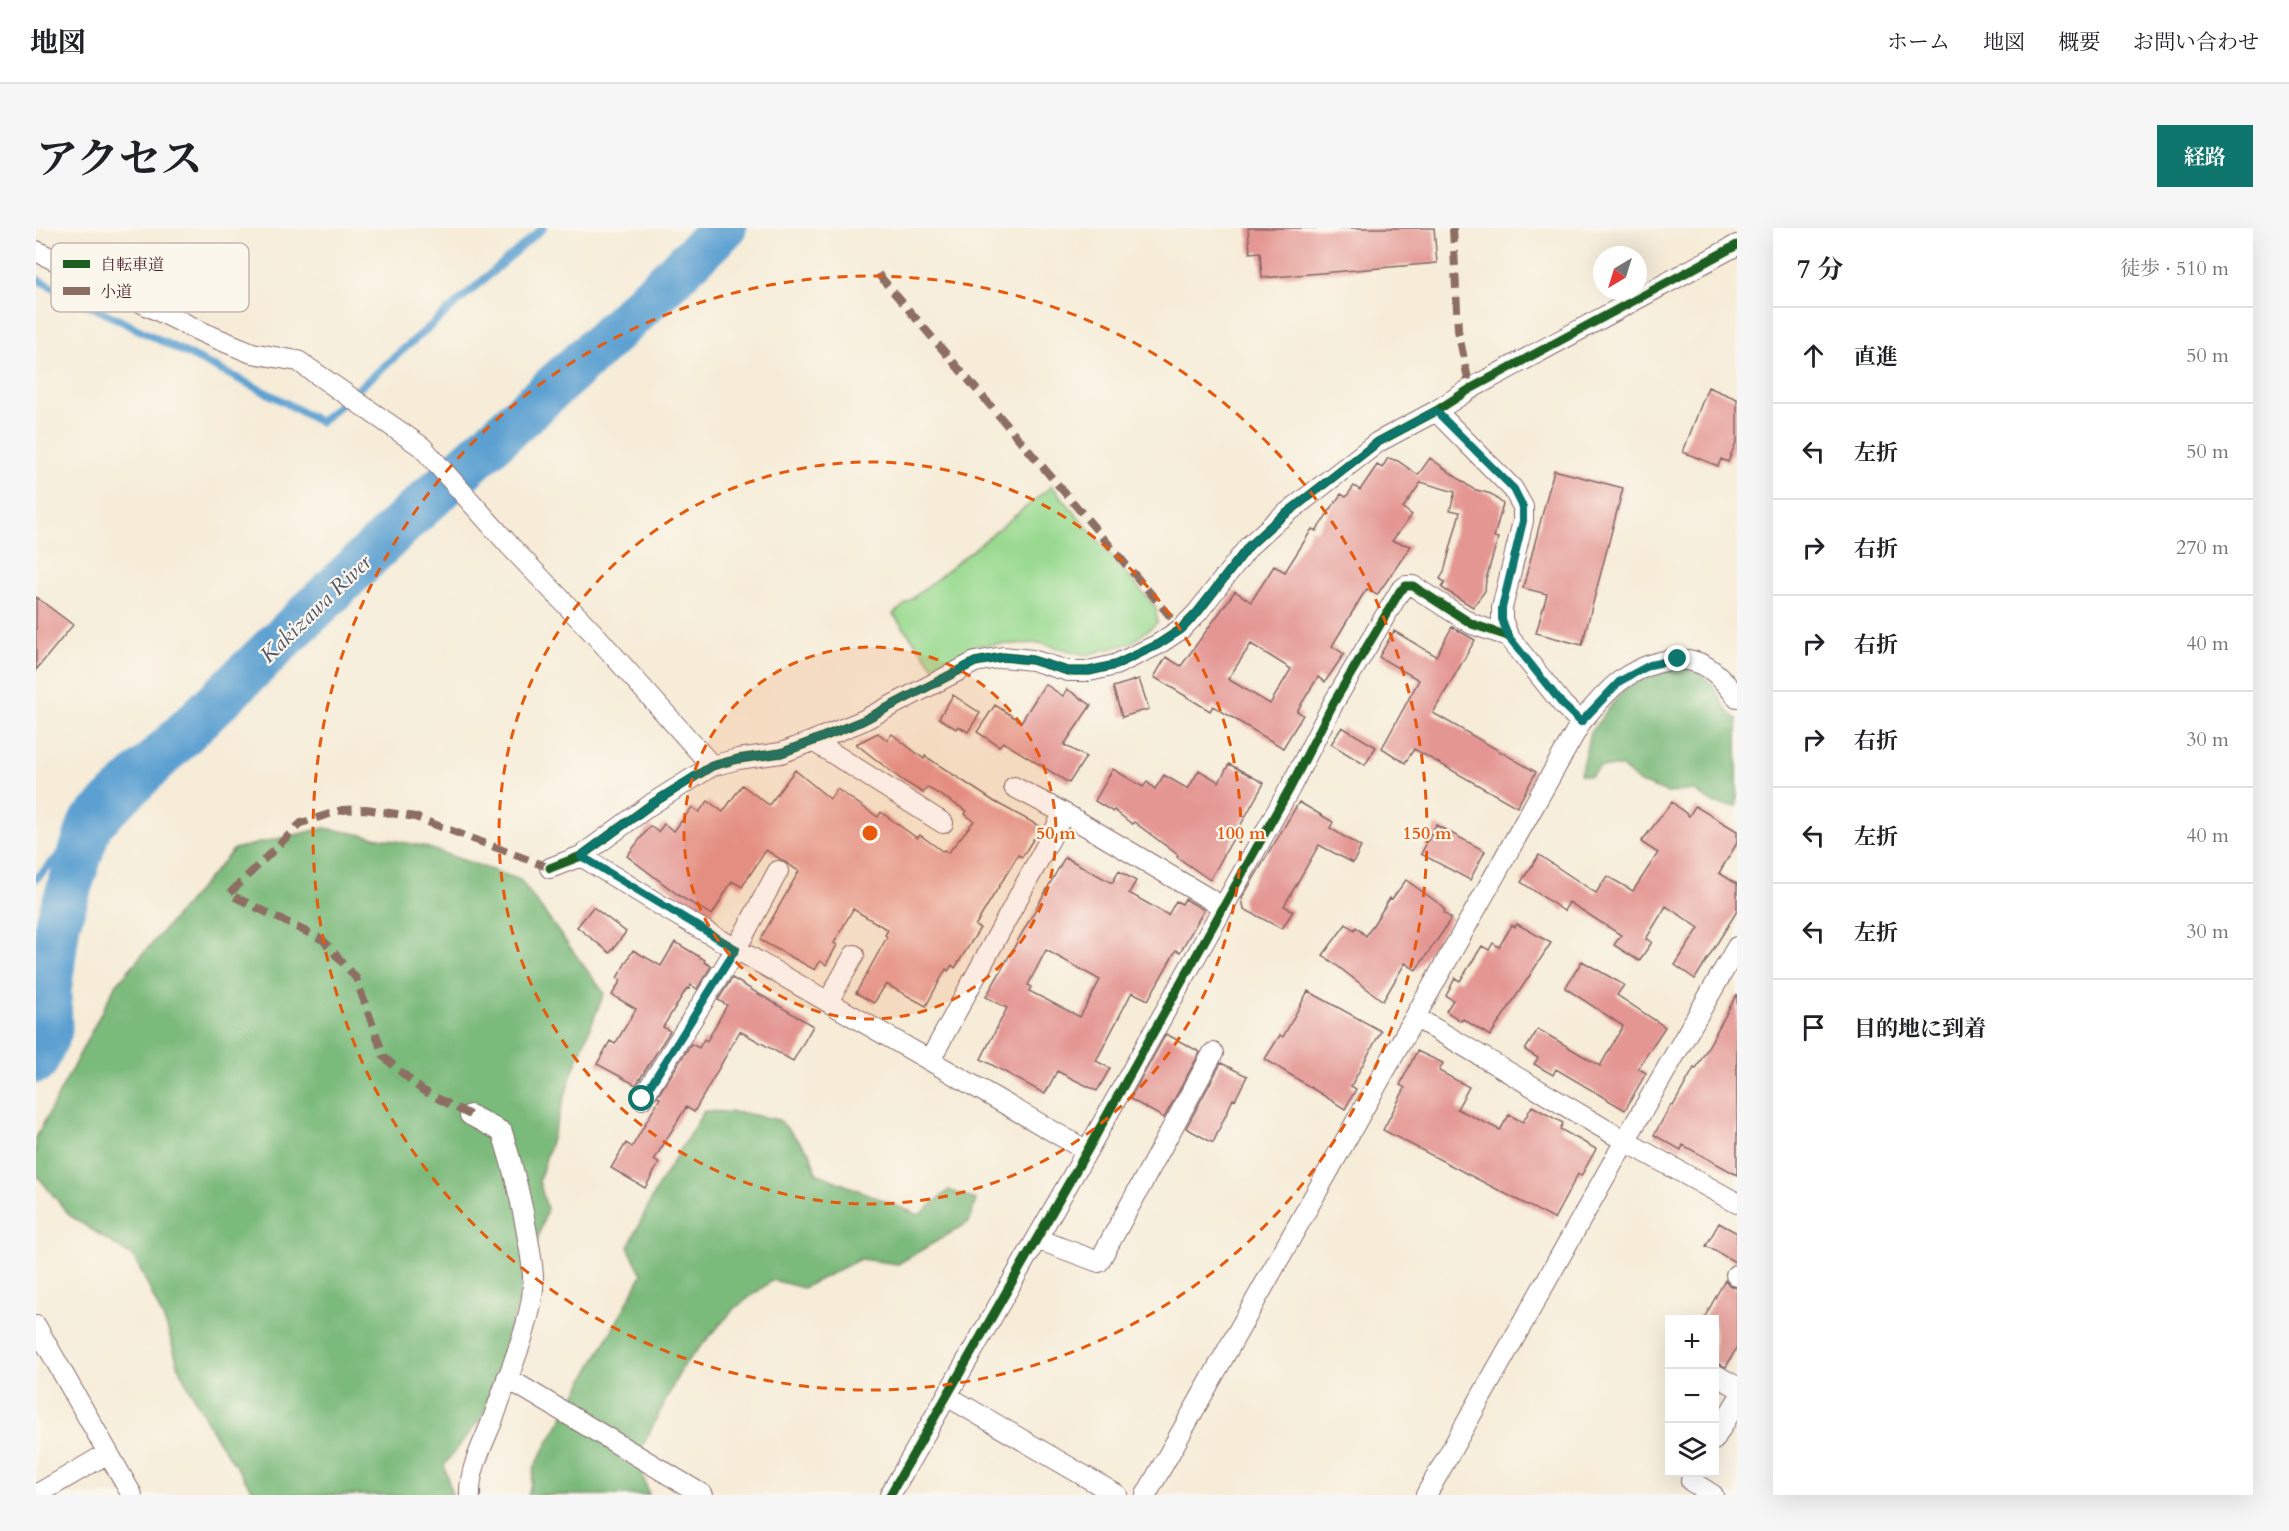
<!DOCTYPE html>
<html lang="ja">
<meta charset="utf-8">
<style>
:root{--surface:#fff;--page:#f6f6f6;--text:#202124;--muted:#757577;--line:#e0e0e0;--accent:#0f766e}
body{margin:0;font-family:Cardo,"Noto Serif JP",serif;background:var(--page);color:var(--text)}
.controls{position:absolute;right:18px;bottom:18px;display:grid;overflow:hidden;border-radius:0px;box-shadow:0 6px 24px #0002}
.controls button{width:54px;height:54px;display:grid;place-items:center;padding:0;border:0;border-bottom:2px solid var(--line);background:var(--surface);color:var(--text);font:30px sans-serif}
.compass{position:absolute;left:1557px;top:18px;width:54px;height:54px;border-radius:50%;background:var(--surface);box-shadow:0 6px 24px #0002;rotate:218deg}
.stop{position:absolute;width:18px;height:18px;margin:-14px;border:4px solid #0f766e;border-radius:50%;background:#fff}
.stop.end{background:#0f766e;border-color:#fff;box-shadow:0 2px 6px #0008}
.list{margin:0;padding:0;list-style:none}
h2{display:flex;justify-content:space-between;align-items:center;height:78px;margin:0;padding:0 24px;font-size:26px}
h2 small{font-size:20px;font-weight:400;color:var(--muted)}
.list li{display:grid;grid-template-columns:39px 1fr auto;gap:18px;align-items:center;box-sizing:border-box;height:96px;padding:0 24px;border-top:2px solid var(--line)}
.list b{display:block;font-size:22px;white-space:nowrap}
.list em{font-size:20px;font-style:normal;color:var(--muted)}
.icon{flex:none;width:33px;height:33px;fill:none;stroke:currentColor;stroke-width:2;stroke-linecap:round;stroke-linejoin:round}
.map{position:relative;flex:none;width:1701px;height:1267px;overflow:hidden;border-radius:0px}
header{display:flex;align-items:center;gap:36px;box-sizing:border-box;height:84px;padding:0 30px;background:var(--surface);border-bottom:2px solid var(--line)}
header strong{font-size:28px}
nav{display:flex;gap:33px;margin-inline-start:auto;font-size:21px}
.intro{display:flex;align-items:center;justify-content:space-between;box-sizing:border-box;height:144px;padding:0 36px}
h1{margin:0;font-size:42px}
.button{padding:15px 27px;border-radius:0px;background:var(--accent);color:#fff;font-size:21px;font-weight:700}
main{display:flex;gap:36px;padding:0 36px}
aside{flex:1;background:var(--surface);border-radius:0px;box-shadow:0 6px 24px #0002}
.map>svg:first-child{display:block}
</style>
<header>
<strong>地図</strong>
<nav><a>ホーム</a><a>地図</a><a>概要</a><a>お問い合わせ</a></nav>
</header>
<div class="intro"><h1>アクセス</h1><a class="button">経路</a></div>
<main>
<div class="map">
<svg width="1701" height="1267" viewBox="0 0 1701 1267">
<rect width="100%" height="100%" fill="#fbf7ec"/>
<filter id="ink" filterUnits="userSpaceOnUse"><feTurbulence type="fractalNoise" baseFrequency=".0167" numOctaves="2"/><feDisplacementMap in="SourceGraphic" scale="12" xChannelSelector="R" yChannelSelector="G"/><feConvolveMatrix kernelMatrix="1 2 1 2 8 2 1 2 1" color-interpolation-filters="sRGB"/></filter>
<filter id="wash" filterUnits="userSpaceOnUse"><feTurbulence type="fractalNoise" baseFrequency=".008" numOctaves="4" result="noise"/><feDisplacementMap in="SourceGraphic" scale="24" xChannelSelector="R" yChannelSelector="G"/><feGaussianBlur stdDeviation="1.35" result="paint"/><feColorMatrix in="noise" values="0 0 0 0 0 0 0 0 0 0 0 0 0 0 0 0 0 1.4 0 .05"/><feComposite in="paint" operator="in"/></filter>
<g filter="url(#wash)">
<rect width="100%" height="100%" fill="#f6ecd8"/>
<path fill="#99da90" stroke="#727c5e" stroke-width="1.5" d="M 1016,258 L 1120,380 L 1121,395 L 1095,415 L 1050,427 L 1004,415 L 941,417 L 899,440 L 857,386 Z"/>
<path fill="#7aba7a" stroke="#626c52" stroke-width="1.5" d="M 1652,437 L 1676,456 L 1692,484 L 1701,491 L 1701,579 L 1679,576 L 1657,562 L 1632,565 L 1604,555 L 1586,539 L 1564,539 L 1554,548 L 1544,546 L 1554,505 L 1587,462 L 1607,451 Z
M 289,600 L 387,618 L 484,652 L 568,765 L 535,848 L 503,953 L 511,981 L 447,1188 L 408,1237 L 416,1267 L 220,1267 L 179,1208 L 144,1143 L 131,1099 L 99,1030 L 33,987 L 0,946 L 0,910 L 79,758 L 198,621 Z
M 668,883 L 708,885 L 743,892 L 774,925 L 780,945 L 883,987 L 913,962 L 940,972 L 933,994 L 862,1036 L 824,1031 L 767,1060 L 737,1052 L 699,1080 L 647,1138 L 601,1229 L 613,1267 L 492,1267 L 499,1238 L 584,1088 L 606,1046 L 592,1019 L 622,958 Z"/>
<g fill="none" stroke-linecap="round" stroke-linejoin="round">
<path stroke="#5ca0d1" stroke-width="8" d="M 0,51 L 241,170 L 284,194 L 507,0
M 0,651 L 54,596"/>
<path stroke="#5ca0d1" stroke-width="45" d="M 0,833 L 14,802 L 13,763 L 22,695 L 54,596 L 371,291 L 562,119 L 688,0"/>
</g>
<g id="blocks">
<path fill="#e49693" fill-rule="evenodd" d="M 1212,0 L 1398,0 L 1401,35 L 1226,50 L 1224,24 L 1214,25 Z
M 1672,159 L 1701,171 L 1701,212 L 1692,234 L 1685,231 L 1682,238 L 1647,224 Z
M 1352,230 L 1362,233 L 1382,247 L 1394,230 L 1437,261 L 1455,266 L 1467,276 L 1458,309 L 1462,310 L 1450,351 L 1449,363 L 1437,379 L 1406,360 L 1409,354 L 1404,351 L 1408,344 L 1424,284 L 1414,282 L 1419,264 L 1385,254 L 1367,280 L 1376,287 L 1356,313 L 1375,318 L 1341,367 L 1331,361 L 1326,368 L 1296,418 L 1308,426 L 1289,454 L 1282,449 L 1261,483 L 1267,487 L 1247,520 L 1177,478 L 1174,483 L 1118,449 L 1130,429 L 1145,438 L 1199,363 L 1215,374 L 1238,338 L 1249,344 L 1276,301 L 1280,303 L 1305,266 L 1310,269 L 1318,258 L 1324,262 L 1341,237 L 1346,240 ZM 1215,416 L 1255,441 L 1234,476 L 1192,451 Z
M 1518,242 L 1587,260 L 1546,417 L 1500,405 L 1511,366 L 1487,360 Z
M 0,369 L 37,397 L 0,442 Z
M 1416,399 L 1439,412 L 1397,485 L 1500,544 L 1481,579 L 1378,521 L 1369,535 L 1346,520 L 1383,452 L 1343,429 L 1358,403 L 1400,428 Z
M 1103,451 L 1113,481 L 1086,489 L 1077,459 Z
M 1009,456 L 1027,468 L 1031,461 L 1055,477 L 1028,517 L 1050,529 L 1033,555 L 967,514 L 963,518 L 941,504 L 959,477 L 985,494 Z
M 917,467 L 944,485 L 932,504 L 922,498 L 920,501 L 903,490 Z
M 1306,499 L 1340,519 L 1329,537 L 1295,516 Z
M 842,505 L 851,512 L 856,506 L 888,531 L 889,528 L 959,574 L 1005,599 L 986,629 L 982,627 L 939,698 L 944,700 L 919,740 L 916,737 L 912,743 L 910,741 L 890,778 L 850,756 L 838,775 L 820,765 L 851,709 L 849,707 L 852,702 L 817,681 L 798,715 L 801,717 L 790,737 L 784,733 L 779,742 L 724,712 L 763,643 L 730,622 L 706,659 L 696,653 L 676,687 L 645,669 L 591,628 L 614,598 L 622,604 L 628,596 L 638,603 L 656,579 L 663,584 L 672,573 L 687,584 L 706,557 L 733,577 L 759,542 L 794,571 L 801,561 L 842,589 L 845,584 L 881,610 L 884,607 L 906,623 L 908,622 L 912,625 L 938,593 L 929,586 L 931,583 L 891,559 L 887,565 L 866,552 L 820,516 Z
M 1193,536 L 1228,555 L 1174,652 L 1141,629 L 1142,627 L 1098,594 L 1096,596 L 1078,582 L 1077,584 L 1059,573 L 1077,541 L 1107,559 L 1111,554 L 1119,561 L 1128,547 L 1152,561 L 1163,542 L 1183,554 Z
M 1263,574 L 1297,594 L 1294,600 L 1325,619 L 1317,635 L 1283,617 L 1248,678 L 1257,683 L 1246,701 L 1208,681 L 1206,670 Z
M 1636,574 L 1653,588 L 1659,578 L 1701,603 L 1701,615 L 1683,645 L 1701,656 L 1701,683 L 1659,751 L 1639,737 L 1663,700 L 1630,678 L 1610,711 L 1616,714 L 1603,733 L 1578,717 L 1585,707 L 1533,674 L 1528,683 L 1485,654 L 1503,627 L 1560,665 L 1571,648 L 1597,663 L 1622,625 L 1605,614 Z
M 1400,597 L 1449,623 L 1434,652 L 1385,626 Z
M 1029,629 L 1076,655 L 1083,643 L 1100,653 L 1093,665 L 1132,687 L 1140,673 L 1146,676 L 1149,671 L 1168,682 L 1144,724 L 1140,722 L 1112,772 L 1096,764 L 1060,833 L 1074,840 L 1061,863 L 1021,843 L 1009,866 L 945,831 L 971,780 L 950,769 ZM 1010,722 L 1064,752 L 1044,789 L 993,763 L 995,759 L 992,757 Z
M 1370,652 L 1405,677 L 1409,683 L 1408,685 L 1415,690 L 1408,702 L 1380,742 L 1369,735 L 1347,773 L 1287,727 L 1310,696 L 1318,702 L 1320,699 L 1330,708 L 1354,670 L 1356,671 Z
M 557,679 L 590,704 L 574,725 L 541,699 Z
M 1481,696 L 1515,715 L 1454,808 L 1427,791 L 1425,793 L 1410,783 L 1417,772 L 1410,768 L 1419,750 L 1424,753 L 1446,718 L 1453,722 L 1457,715 L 1463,719 L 1476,697 L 1479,699 Z
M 639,714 L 669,732 L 668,734 L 675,738 L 661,761 L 655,757 L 653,761 L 651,760 L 627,799 L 634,803 L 600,857 L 561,836 L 574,813 L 579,816 L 600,781 L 576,767 L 585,752 L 581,750 L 597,722 L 625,738 Z
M 1546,733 L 1588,757 L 1581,767 L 1629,799 L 1602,840 L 1610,845 L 1589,882 L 1520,841 L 1517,847 L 1498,836 L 1502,830 L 1489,822 L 1502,801 L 1564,838 L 1587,798 L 1529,760 Z
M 696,750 L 777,798 L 757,833 L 704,803 L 658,884 L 650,879 L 618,932 L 623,935 L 609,960 L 575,940 L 590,915 L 596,919 L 624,870 L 621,869 L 655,816 L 663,820 L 668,811 L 671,813 L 691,777 L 682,772 Z
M 1272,763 L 1345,803 L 1315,858 L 1320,861 L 1309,881 L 1229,831 L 1244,807 L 1247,809 Z
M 1701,766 L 1701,947 L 1647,917 L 1645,922 L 1618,907 L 1635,877 L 1637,878 L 1658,840 L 1660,841 Z
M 1130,806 L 1164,824 L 1128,890 L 1094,871 Z
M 1381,823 L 1407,835 L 1403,843 L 1433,859 L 1421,881 L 1464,902 L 1473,887 L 1487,894 L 1496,878 L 1527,895 L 1524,901 L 1560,921 L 1545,948 L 1542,946 L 1518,991 L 1347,902 L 1369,860 L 1364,857 Z
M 1185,835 L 1211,848 L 1199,872 L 1197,871 L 1177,915 L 1150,900 Z
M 1683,995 L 1701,1005 L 1701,1035 L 1670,1018 Z
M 1689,1052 L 1693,1057 L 1701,1060 L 1701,1119 L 1690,1139 L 1678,1134 L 1678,1092 L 1667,1092 Z"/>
</g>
</g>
<g filter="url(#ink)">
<use href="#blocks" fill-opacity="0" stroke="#866768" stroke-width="1.5"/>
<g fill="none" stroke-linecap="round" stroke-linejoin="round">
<defs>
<path id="minor" d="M 0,23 L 170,106 L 216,125 L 262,133 L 386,219 L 474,318 L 561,409 L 676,538
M 1400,183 L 1477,261 L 1487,279 L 1487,293 L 1466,380 L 1466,391 L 1472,408 L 1527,477 L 1545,494
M 777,513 L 907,595
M 978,559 L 1028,585 L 1187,679
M 545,628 L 629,680 L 1051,923
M 514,640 L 545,628 L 617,575 L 676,538 L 702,531 L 745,525 L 777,513 L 826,493 L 939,434 L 967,429 L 996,432 L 1032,443 L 1053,443 L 1079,437 L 1121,417 L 1145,401 L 1161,385 L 1213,318 L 1237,296 L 1342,214 L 1400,183 L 1434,161 L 1701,17
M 792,774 L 818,727
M 1379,789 L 1589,913 L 1701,975
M 894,832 L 1028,585
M 606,871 L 700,721 L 742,643
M 434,887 L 466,904 C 477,939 486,974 492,1011 C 495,1027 498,1045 497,1061 C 493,1102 474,1141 461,1180 C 452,1208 433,1237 434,1267
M 1001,1011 L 1063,1034 L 1177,825
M 1700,1047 L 1701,1048
M 0,1098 L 96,1267
M 1678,1146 L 1701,1159
M 471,1150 L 667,1267
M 911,1168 L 1081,1267
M 1678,1212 L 1701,1173
M 1655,1253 L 1677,1267
M 0,1267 L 72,1225
M 854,1267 L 1051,923 L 1254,560 L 1298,474 L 1364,363 L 1370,358 L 1377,358 L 1436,396 L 1472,408
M 1110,1267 L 1545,494 C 1557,480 1569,464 1584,453 C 1604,438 1638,425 1663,435 C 1679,441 1690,456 1701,469
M 1390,1267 L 1589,913 L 1701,719"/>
</defs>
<use href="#minor" stroke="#866768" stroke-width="22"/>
<use href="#minor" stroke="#fff" stroke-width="20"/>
<path stroke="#8d6e63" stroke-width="8" stroke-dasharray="15 8" stroke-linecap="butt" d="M 1417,0 L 1422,102 L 1434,161
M 842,46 L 1145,401
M 434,887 L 386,862 L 348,829 L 320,750 L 287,712 L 193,666 L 265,595 L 306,582 L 330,581 L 379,589 L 514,640"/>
<defs>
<path id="cycleway" d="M 514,640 L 545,628 L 617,575 L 676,538 L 702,531 L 745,525 L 777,513 L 826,493 L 939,434 L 967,429 L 996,432 L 1032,443 L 1053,443 L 1079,437 L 1121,417 L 1145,401 L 1161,385 L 1213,318 L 1237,296 L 1342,214 L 1400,183 L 1434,161 L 1701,17
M 854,1267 L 1051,923 L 1254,560 L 1298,474 L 1364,363 L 1370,358 L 1377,358 L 1436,396 L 1472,408"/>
</defs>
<use href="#cycleway" stroke="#fbf7ec" stroke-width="13"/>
<use href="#cycleway" stroke="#1b5e20" stroke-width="9"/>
</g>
</g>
<g fill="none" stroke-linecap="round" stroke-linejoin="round" filter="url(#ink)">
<path stroke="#0f766e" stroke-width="8" d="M 606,871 L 700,721 L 545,628 L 617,575 L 676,538 L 702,531 L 745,525 L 777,513 L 826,493 L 939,434 L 967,429 L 996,432 L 1032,443 L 1053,443 L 1079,437 L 1121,417 L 1145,402 L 1161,385 L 1213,318 L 1237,296 L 1342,214 L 1400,183 L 1478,261 L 1487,279 L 1487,293 L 1466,380 L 1466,391 L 1472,408 L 1527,477 L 1545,494 L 1584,453 L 1614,437 L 1642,431"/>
</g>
<circle cx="834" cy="605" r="186" fill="#e8590c" fill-opacity=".12"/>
<g fill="none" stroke="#e8590c" stroke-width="3" stroke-dasharray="10 8">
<circle cx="834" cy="605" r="186"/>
<circle cx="834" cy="605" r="371"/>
<circle cx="834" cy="605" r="557"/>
</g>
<g text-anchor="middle" stroke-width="4.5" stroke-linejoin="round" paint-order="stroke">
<g font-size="22" font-style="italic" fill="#51536d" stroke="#fbf7ec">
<text transform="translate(279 380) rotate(-44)" y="8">Kakizawa River</text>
</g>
</g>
<rect x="15" y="15" width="198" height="69" rx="9" fill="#fbf7ec" stroke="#c6b6b2" stroke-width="1.5"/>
<rect x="27" y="32" width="27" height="8" fill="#1b5e20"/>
<rect x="27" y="59" width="27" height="8" fill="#8d6e63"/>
<g font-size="16" fill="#4a1f2b">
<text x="64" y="42">自転車道</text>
<text x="64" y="69">小道</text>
</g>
<circle cx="834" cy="605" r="9" fill="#e8590c" stroke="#fbf7ec" stroke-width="3"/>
<g font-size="18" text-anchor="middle" font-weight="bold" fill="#e8590c" stroke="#fbf7ec" stroke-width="4.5" stroke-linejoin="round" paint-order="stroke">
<text x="1020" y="611">50 m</text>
<text x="1205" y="611">100 m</text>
<text x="1391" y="611">150 m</text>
</g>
</svg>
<div class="controls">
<button>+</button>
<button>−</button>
<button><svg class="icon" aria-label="layers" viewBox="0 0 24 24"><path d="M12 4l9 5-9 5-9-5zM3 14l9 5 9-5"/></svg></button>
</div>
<svg class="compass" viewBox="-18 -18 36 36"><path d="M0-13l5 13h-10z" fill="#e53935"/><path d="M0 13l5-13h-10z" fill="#757577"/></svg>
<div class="stop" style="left:606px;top:871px"></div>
<div class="stop end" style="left:1642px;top:431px"></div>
</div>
<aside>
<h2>7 分<small>徒歩 · 510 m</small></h2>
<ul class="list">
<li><svg class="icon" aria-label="ahead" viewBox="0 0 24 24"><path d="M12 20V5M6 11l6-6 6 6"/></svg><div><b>直進</b></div><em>50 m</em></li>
<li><svg class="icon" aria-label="left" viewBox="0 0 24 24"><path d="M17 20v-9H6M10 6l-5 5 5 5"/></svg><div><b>左折</b></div><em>50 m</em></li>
<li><svg class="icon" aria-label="right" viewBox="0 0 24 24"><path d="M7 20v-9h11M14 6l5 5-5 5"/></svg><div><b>右折</b></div><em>270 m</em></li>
<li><svg class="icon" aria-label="right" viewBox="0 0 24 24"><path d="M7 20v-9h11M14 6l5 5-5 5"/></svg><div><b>右折</b></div><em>40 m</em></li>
<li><svg class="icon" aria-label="right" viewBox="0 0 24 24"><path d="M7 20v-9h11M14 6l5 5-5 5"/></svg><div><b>右折</b></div><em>30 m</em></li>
<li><svg class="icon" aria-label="left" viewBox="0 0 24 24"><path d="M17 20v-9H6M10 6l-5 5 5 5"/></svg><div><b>左折</b></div><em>40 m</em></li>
<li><svg class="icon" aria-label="left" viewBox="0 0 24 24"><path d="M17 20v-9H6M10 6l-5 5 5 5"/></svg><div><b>左折</b></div><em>30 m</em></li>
<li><svg class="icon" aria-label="arrive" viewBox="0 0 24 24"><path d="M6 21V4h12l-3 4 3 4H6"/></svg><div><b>目的地に到着</b></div></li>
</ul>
</aside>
</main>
